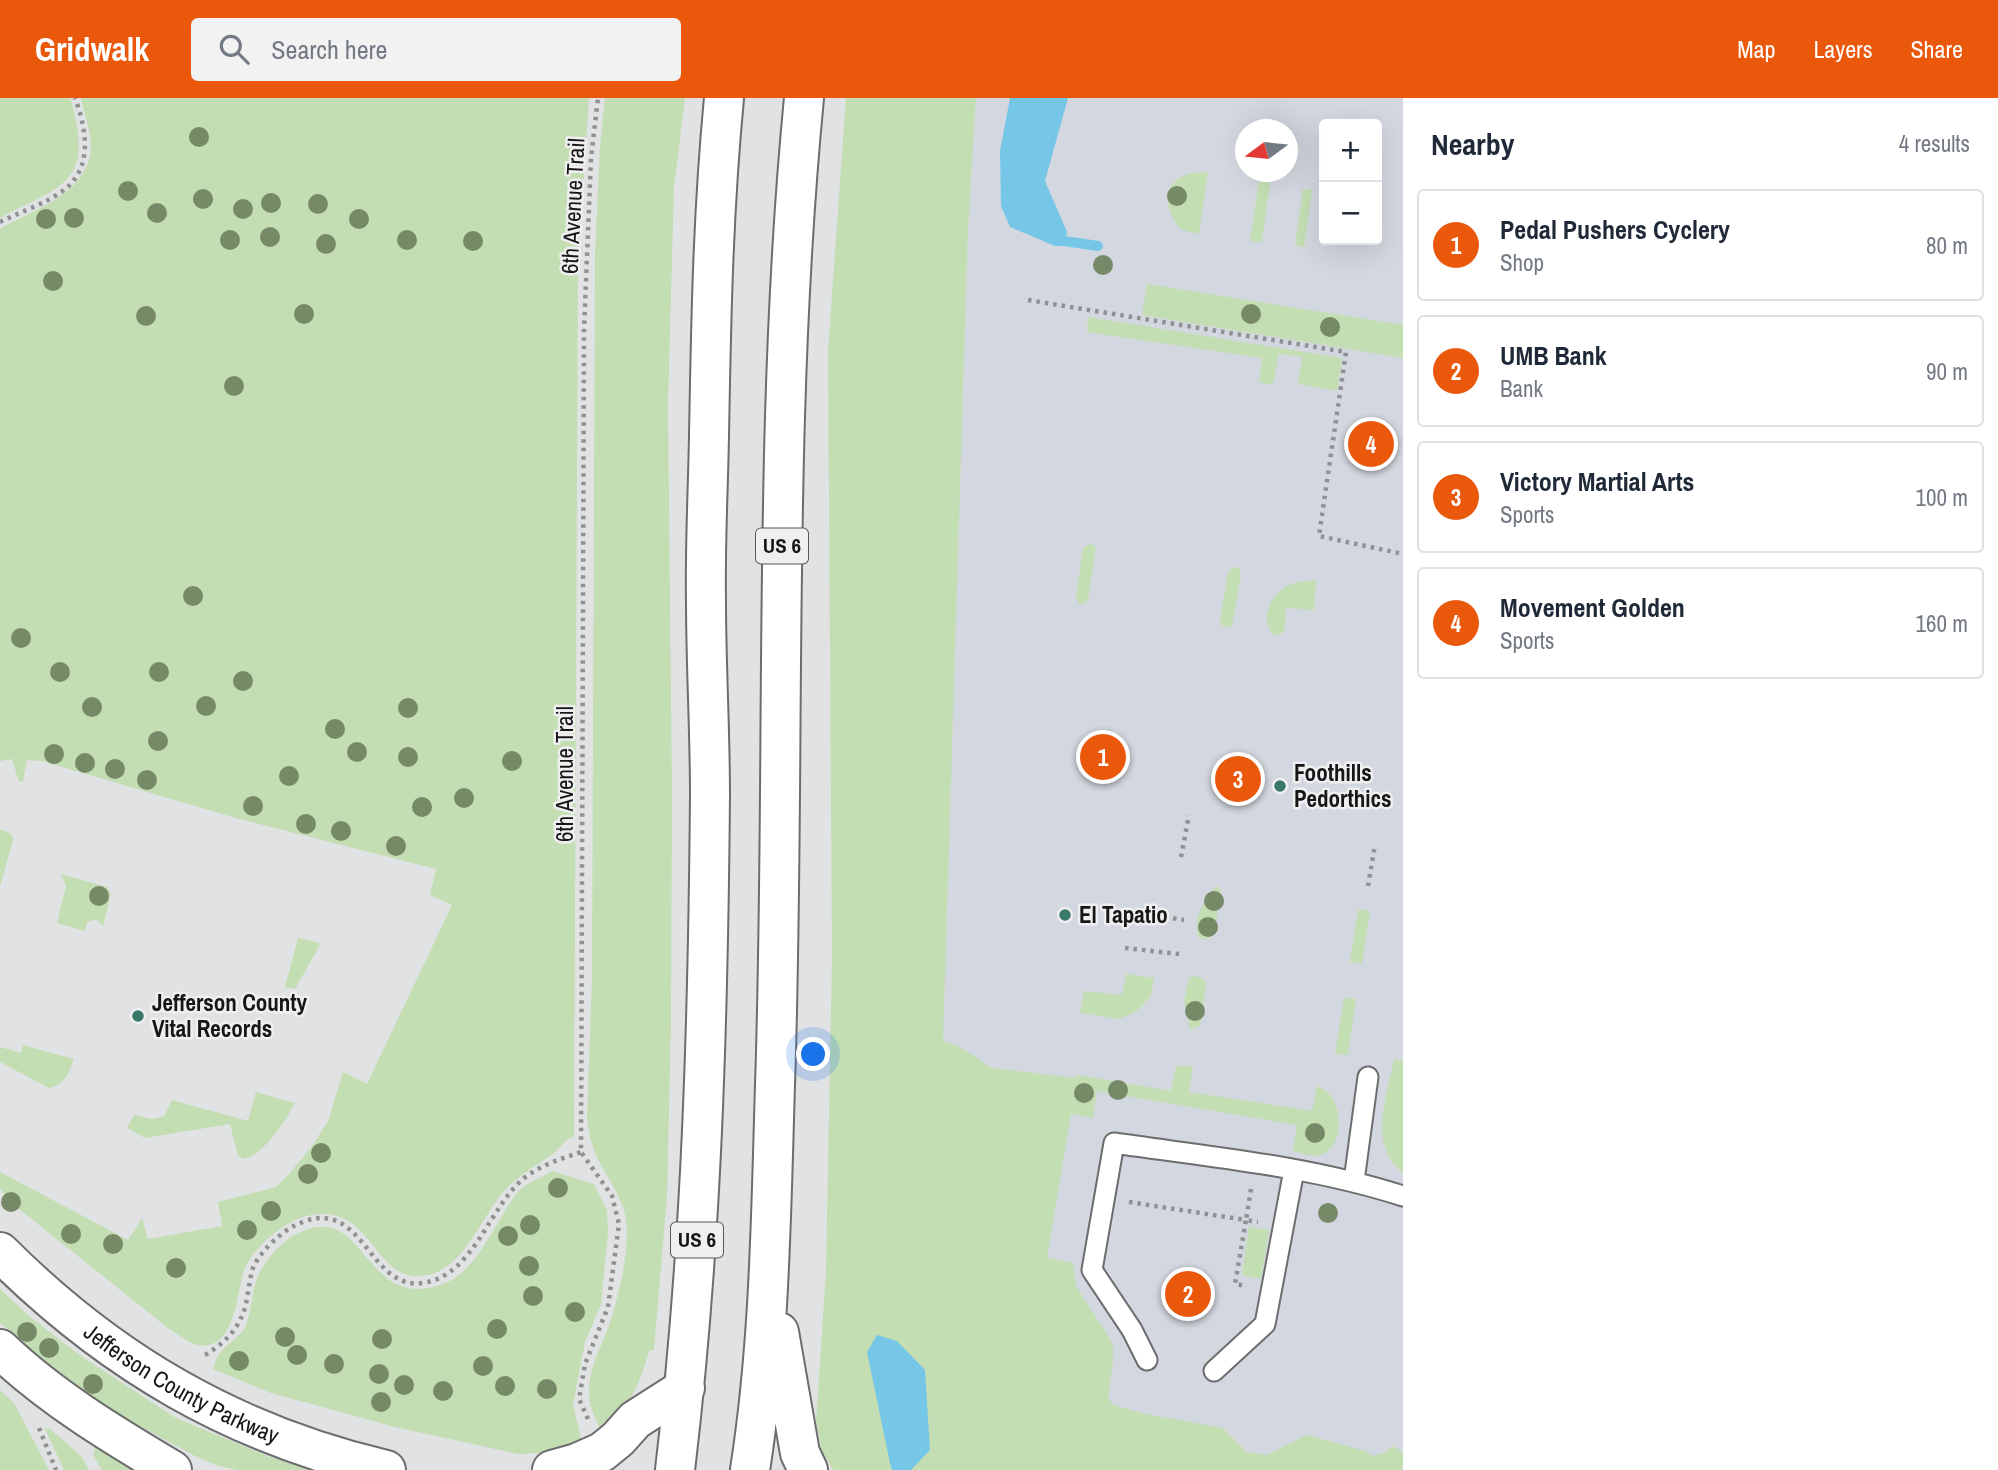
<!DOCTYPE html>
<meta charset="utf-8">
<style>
:root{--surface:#fff;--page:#f2f2f3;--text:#1f2937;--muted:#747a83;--line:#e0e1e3;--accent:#ea580c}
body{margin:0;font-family:"Archivo Narrow",sans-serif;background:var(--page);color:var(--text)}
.controls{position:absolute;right:21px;top:21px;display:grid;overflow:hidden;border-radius:7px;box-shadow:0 7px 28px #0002}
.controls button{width:63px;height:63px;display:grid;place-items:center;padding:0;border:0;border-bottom:2px solid var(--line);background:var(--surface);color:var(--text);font:35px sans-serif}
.compass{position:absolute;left:1235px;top:21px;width:63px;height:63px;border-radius:50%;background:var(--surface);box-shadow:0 7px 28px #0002;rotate:255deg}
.you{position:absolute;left:814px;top:957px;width:24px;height:24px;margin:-18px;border:5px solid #fff;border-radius:50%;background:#1a73e8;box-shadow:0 0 0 10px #1a73e833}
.badge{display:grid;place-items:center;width:46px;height:46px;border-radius:50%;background:var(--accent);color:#fff;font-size:23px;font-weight:700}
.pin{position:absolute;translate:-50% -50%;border:4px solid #fff;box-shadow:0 2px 7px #0006}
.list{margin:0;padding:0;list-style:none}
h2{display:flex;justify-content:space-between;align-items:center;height:91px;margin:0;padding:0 28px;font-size:30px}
h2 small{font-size:23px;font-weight:400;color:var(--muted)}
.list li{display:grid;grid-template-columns:46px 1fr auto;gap:21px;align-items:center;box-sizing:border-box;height:112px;margin:0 14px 14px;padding:0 14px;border:2px solid var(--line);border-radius:7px}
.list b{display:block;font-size:26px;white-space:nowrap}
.list p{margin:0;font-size:23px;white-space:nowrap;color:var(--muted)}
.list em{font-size:23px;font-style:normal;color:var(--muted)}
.icon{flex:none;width:38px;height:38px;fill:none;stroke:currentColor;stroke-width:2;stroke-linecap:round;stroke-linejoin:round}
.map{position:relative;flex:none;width:1403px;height:1372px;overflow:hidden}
header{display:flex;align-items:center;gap:42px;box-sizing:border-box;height:98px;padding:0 35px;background:var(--accent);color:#fff}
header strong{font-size:33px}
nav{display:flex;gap:38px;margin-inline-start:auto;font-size:24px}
.search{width:490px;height:63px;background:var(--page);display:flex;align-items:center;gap:18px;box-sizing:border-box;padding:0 24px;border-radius:7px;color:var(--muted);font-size:26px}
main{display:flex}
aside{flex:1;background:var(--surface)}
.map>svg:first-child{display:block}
</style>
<header>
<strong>Gridwalk</strong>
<div class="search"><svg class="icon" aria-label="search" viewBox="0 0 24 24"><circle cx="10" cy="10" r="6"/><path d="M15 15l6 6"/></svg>Search here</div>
<nav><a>Map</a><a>Layers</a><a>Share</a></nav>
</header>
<main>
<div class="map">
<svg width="1403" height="1372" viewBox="0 0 1403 1372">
<rect width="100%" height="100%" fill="#e1e2e4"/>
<path fill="#d3d7df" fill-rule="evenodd" d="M 976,0 L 1403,0 L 1403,1372 L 946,1372 L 935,1170 L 968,131 ZM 1324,26 L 1377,26 L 1377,142 L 1324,142 ZM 1246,32 L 1288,32 L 1288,74 L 1246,74 Z"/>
<path fill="#c3deb3" d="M 0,0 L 68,0 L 71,2 C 94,85 65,86 0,120 Z
M 81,0 L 589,0 L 578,162 L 574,1038 C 566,1041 561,1049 554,1055 C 535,1069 516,1078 501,1097 C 479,1124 461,1175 422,1178 C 377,1183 372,1116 324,1116 C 307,1116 294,1121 280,1131 C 265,1142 249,1157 243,1175 C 237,1198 233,1261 192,1245 C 184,1242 176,1235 169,1231 L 14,1107 L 0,1091 L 0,1074 L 128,1142 L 142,1120 L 148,1141 L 222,1128 L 218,1104 L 276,1089 L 289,1076 L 312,1048 L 328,1023 L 343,974 L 367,986 L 452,807 L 430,797 L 436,771 L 239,721 L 42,663 L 27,662 L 23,684 L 19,684 L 12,661 L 0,663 L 0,131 C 38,109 98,93 90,37 C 88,24 83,12 81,0 Z
M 605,0 L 685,0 L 674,89 L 668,307 L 672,695 L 671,925 L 667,1098 L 654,1252 L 649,1253 C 639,1287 632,1306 605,1330 L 599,1329 C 596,1322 593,1315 591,1309 C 582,1279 603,1248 611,1221 C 620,1192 627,1161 627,1131 C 626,1105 613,1089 601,1067 C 593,1053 589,1037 587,1021 L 592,878 L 595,156 L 600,48 Z
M 846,0 L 976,0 L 968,131 L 943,943 L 960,949 L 992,970 L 1076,980 L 1077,977 L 1171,993 L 1176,968 L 1193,968 L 1189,994 L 1312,1013 L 1317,988 C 1346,996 1347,1056 1315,1058 C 1309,1058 1300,1055 1293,1053 L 1297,1027 L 1097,993 L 1093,1020 L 1071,1016 L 1047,1160 L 1073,1165 L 1076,1188 L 1113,1246 L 1113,1264 L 1108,1298 L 1113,1307 L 1146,1316 L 1223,1330 L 1247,1354 L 1267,1357 L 1307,1337 L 1365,1353 L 1372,1358 L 1384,1355 L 1393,1348 L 1403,1355 L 1403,1372 L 833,1372 L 822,1353 L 816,1324 L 826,1173 L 832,859 L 828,254 Z
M 1208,74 L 1199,136 L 1180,131 C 1167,113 1158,89 1185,77 C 1191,74 1201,75 1208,74 Z
M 1259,83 L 1270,84 L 1262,144 L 1250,143 Z
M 1303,91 L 1312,92 L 1304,149 L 1295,147 Z
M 1147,186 L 1403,227 L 1403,260 L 1142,217 Z
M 1088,219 L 1342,260 L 1337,293 L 1298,286 L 1302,259 L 1279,256 L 1273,285 L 1271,287 L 1259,284 L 1262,260 L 1087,234 Z
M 1091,445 L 1096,450 L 1088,502 L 1084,506 L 1079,506 L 1076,499 L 1083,450 Z
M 1232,469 L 1239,470 L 1241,478 L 1232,527 L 1228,530 L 1222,528 L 1220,523 L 1228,475 Z
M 1316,483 L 1314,512 L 1286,510 L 1284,534 L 1275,538 C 1259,526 1269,500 1284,490 C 1293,484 1305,482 1316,483 Z
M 0,731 L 11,736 L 13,742 L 0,789 Z
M 61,776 L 107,789 L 111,795 L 103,828 L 96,821 L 87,824 L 85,833 L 57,825 L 66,788 Z
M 1217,788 L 1221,793 L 1214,837 L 1204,842 L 1199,840 C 1191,822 1205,801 1217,788 Z
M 1358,811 L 1370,813 L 1362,866 L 1350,864 Z
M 298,840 L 319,845 L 320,847 L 295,891 L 285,889 Z
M 1126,876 L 1154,880 L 1151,898 L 1138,912 L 1120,921 L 1080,915 L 1084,893 L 1122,897 Z
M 1194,878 L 1204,881 L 1206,886 L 1200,928 L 1190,931 L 1184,903 L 1189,880 Z
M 1344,900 L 1356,901 L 1348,957 L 1335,956 Z
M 23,947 L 74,961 C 69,975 65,987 49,990 L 0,964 L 0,949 L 21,955 Z
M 1394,961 L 1403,963 L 1403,1075 C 1367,1047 1387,999 1394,961 Z
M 256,994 L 295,1005 C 286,1022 263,1058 243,1061 L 238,1058 L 230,1026 L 145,1040 L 127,1030 L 134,1017 L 152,1021 L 164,1018 L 172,1002 L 248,1023 Z
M 552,1073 L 594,1086 L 607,1112 L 608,1135 L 601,1207 L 585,1244 L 573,1307 L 582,1344 L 561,1354 L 518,1356 L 395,1329 L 271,1295 L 213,1271 C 215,1266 216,1260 219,1256 C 226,1246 239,1240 245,1229 C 253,1211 251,1189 261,1172 C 270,1156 285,1140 303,1133 C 368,1106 363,1215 443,1186 C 476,1175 496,1123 516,1096 C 523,1086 541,1080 552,1073 Z
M 1249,1129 L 1269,1132 L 1261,1181 L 1242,1177 Z
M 0,1191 L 28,1217 L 78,1256 L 176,1320 L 270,1359 L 317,1372 L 238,1372 L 218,1368 L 193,1357 L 112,1313 L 60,1277 L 0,1225 Z
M 0,1292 L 14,1305 L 49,1372 L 0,1372 Z
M 49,1330 L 81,1358 L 89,1372 L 64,1372 L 45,1331 Z
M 95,1350 L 96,1350 L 132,1372 L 102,1372 L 93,1357 Z"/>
<path fill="#76c7e7" d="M 1010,0 L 1068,0 L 1045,83 L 1067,134 L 1064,148 L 1055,148 L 1010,129 L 1001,108 L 1000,53 Z
M 877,1237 L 897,1243 L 925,1272 L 930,1352 L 911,1372 L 892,1372 L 890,1365 L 867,1254 Z"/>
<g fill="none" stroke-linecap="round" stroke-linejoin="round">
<path stroke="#76c7e7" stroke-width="10" d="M 1055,139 L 1064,143 L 1098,148"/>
<defs>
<path id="lane" d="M 1354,1083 L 1368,979
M 1147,1262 L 1132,1232 L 1092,1172 L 1114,1045 C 1211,1059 1310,1068 1403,1098
M 1214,1273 L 1265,1226 L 1294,1072"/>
<g id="secondary">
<path id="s1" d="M 0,1154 C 111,1265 234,1336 386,1372"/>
<path d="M 0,1251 C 50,1299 113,1337 172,1372"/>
</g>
<path id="highway" d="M 779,1234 L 800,1355 L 808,1372
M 552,1372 L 577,1365 L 602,1354 L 618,1341 L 635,1322 L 685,1290
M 675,1372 C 702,1148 708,923 710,697 C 710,632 706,568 706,503 C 705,448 708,393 709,338 C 711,223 713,114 724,0
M 750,1372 C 770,1244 771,1116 775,987 C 786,658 772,328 804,0"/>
</defs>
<use href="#lane" stroke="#6d6d6f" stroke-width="23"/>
<use href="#secondary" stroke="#6d6d6f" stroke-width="42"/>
<use href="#highway" stroke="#6d6d6f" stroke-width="42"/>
<path stroke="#909192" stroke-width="4.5" stroke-dasharray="3.5 5" stroke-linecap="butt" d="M 0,124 C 18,115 49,104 64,92 C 94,69 86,30 75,0
M 1028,202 L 1346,254 L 1319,438 L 1403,456
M 1181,759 L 1189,717
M 1368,788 L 1375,747
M 1131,814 L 1184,822
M 1125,850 L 1179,856
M 1251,1091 L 1246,1122 L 1258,1124
M 1129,1104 L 1246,1122 L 1235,1186 L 1247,1188
M 205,1257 C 220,1248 234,1236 241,1220 C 248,1206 248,1188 252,1173 C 256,1158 277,1138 290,1130 C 364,1088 365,1193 423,1185 C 474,1177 488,1111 523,1081 C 540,1067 561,1061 581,1054
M 588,1321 L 579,1301 L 585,1266 L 608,1209 L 619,1126 L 612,1098 L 581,1054 L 584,232 L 591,60 L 598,0
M 39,1330 L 56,1372"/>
<use href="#lane" stroke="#fff" stroke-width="19"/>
<use href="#secondary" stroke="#fff" stroke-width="38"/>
<use href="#highway" stroke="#fff" stroke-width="38"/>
</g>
<g fill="#778a67">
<circle cx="199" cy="39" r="10"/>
<circle cx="128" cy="93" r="10"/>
<circle cx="1177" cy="98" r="10"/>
<circle cx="203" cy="101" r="10"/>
<circle cx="271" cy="105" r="10"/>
<circle cx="318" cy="106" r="10"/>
<circle cx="243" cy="111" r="10"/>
<circle cx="157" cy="115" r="10"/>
<circle cx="74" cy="120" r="10"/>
<circle cx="46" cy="121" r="10"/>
<circle cx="359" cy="121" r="10"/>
<circle cx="270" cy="139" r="10"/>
<circle cx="230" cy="142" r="10"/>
<circle cx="407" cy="142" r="10"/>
<circle cx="473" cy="143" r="10"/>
<circle cx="326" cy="146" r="10"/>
<circle cx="1103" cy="167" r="10"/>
<circle cx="53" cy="183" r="10"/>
<circle cx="304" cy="216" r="10"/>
<circle cx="1251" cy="216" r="10"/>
<circle cx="146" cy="218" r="10"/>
<circle cx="1330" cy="229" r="10"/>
<circle cx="234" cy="288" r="10"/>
<circle cx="193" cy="498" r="10"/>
<circle cx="21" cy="540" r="10"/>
<circle cx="60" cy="574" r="10"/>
<circle cx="159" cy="574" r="10"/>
<circle cx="243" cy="583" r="10"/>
<circle cx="206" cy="608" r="10"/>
<circle cx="92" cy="609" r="10"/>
<circle cx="408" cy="610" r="10"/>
<circle cx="335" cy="631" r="10"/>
<circle cx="158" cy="643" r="10"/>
<circle cx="357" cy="654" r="10"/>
<circle cx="54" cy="656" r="10"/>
<circle cx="408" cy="659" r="10"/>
<circle cx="512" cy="663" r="10"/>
<circle cx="85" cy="665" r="10"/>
<circle cx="115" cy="671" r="10"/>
<circle cx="289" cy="678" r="10"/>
<circle cx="147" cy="682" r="10"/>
<circle cx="464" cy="700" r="10"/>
<circle cx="253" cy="708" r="10"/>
<circle cx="422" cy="709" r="10"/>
<circle cx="306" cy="726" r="10"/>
<circle cx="341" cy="733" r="10"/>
<circle cx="396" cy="748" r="10"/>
<circle cx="99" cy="798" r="10"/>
<circle cx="1214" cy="803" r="10"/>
<circle cx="1208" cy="829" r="10"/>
<circle cx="1195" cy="913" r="10"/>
<circle cx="1118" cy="992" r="10"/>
<circle cx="1084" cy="995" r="10"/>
<circle cx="1315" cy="1035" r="10"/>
<circle cx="321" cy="1055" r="10"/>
<circle cx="308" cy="1076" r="10"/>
<circle cx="558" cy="1090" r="10"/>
<circle cx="11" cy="1104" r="10"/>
<circle cx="271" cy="1113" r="10"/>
<circle cx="1328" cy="1115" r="10"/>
<circle cx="530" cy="1127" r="10"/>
<circle cx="247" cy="1132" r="10"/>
<circle cx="71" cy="1136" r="10"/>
<circle cx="508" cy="1138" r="10"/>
<circle cx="113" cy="1146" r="10"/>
<circle cx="529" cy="1168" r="10"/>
<circle cx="176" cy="1170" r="10"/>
<circle cx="533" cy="1198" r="10"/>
<circle cx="575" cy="1214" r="10"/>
<circle cx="497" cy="1231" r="10"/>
<circle cx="27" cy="1234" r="10"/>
<circle cx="285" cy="1239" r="10"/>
<circle cx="382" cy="1241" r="10"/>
<circle cx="49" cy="1250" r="10"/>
<circle cx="297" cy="1257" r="10"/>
<circle cx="239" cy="1263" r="10"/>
<circle cx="334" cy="1266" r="10"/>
<circle cx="483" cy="1268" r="10"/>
<circle cx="379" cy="1276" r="10"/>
<circle cx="93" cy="1286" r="10"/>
<circle cx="404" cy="1287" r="10"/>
<circle cx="505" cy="1288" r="10"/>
<circle cx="547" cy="1291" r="10"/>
<circle cx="443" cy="1293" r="10"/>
<circle cx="381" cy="1304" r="10"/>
</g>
<g fill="#387968" stroke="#efeff1" stroke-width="2.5">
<circle cx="1280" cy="688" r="7"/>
<circle cx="1065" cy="817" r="7"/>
<circle cx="138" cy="918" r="7"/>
</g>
<g text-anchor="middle" stroke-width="5" stroke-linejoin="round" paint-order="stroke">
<g fill="#efeff1" stroke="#575758" stroke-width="2">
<rect x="756" y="430.5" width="52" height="35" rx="5"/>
<rect x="671" y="1124.5" width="52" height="35" rx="5"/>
</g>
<g font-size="21" font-weight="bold" fill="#161617">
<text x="782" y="455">US 6</text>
<text x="697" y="1149">US 6</text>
</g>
<g font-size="23" fill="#161617" stroke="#efeff1">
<text transform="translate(573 108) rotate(-87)" y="8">6th Avenue Trail</text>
<text transform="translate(565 676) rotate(-90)" y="8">6th Avenue Trail</text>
<text dy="8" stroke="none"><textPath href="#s1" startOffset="226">Jefferson County Parkway</textPath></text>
</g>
<g font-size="23" font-weight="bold" fill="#161617" stroke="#efeff1" text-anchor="start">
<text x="1294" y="683">Foothills<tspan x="1294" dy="26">Pedorthics</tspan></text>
<text x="1079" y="825">El Tapatio</text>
<text x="152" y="913">Jefferson County<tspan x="152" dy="26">Vital Records</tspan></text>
</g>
</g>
</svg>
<div class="controls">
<button>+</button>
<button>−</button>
</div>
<svg class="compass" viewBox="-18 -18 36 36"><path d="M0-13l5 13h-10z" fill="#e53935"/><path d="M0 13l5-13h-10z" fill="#747a83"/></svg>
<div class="you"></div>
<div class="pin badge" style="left:1103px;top:659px">1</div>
<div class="pin badge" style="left:1188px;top:1196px">2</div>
<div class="pin badge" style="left:1238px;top:681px">3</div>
<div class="pin badge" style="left:1371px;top:346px">4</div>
</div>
<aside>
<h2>Nearby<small>4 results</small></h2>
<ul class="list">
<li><span class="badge">1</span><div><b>Pedal Pushers Cyclery</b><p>Shop</p></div><em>80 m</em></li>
<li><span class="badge">2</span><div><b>UMB Bank</b><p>Bank</p></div><em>90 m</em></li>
<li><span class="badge">3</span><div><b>Victory Martial Arts</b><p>Sports</p></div><em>100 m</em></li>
<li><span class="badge">4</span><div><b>Movement Golden</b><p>Sports</p></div><em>160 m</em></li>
</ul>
</aside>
</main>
